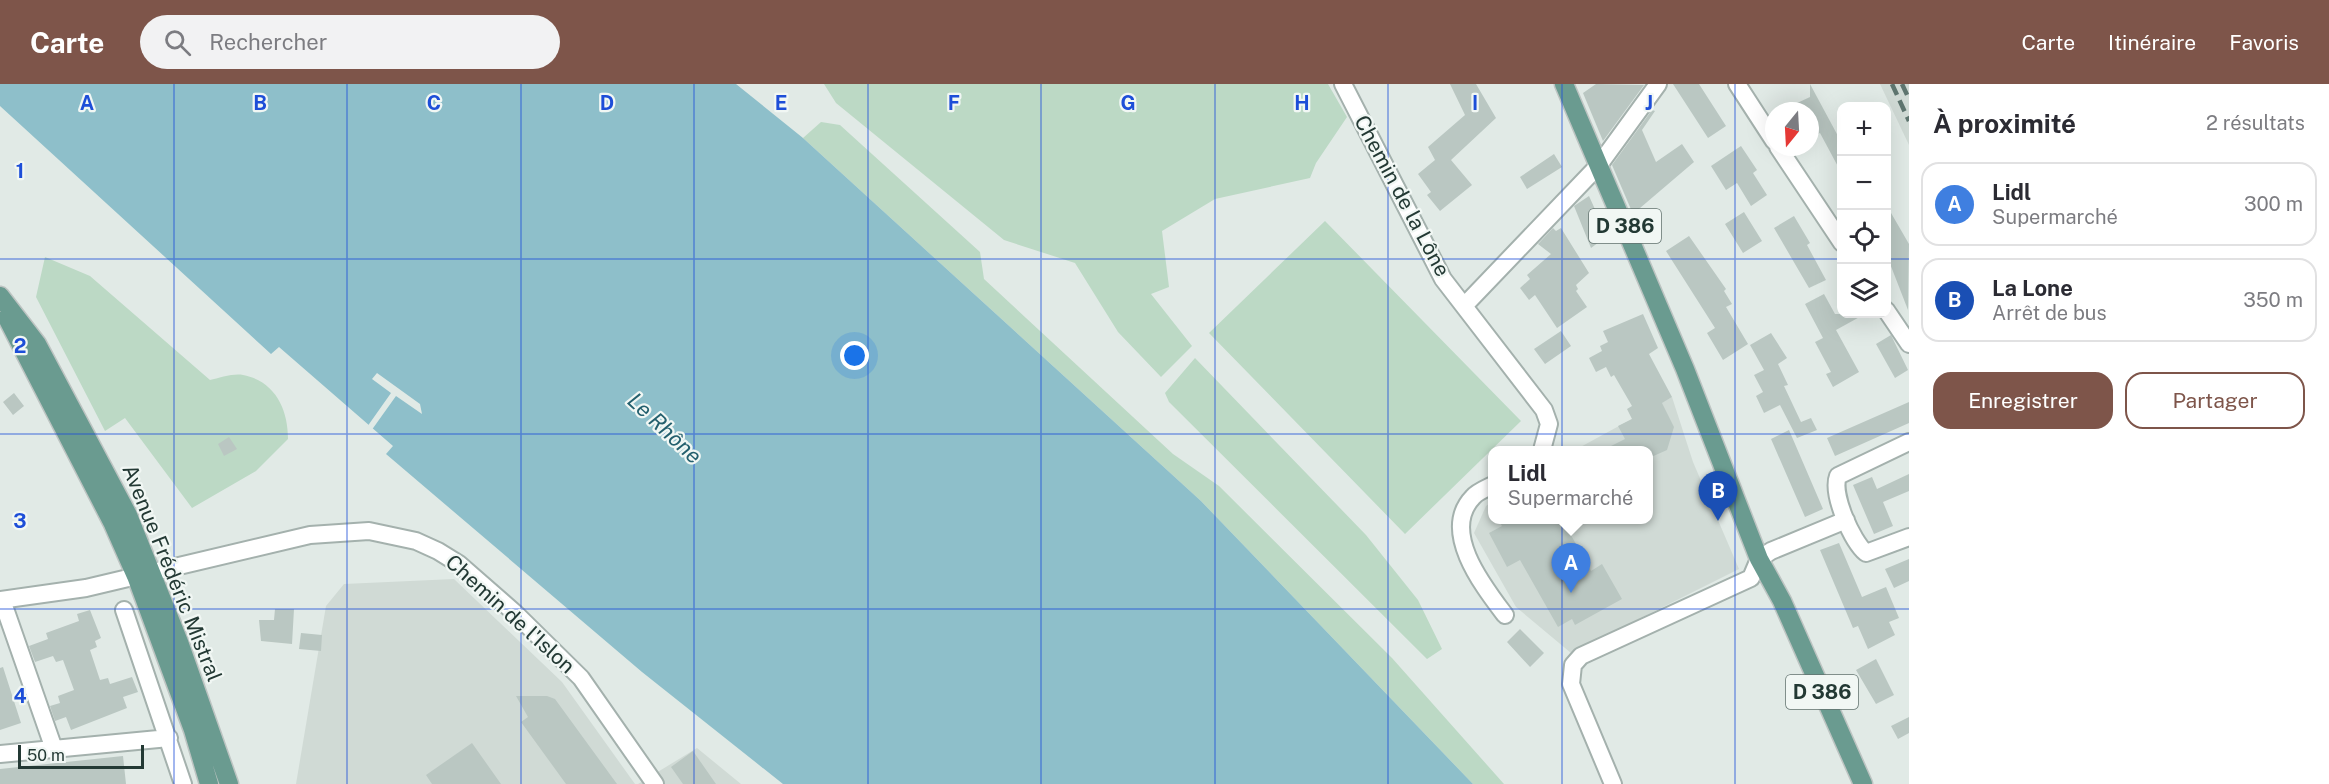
<!DOCTYPE html>
<html lang="fr">
<meta charset="utf-8">
<style>
:root{--surface:#fff;--page:#f2f2f3;--text:#2b2b33;--muted:#7c7c81;--line:#e1e1e2;--accent:#7e554a}
body{margin:0;font-family:"Public Sans",sans-serif;background:var(--page);color:var(--text)}
.controls{position:absolute;right:18px;top:18px;display:grid;overflow:hidden;border-radius:12px;box-shadow:0 6px 24px #0002}
.controls button{width:54px;height:54px;display:grid;place-items:center;padding:0;border:0;border-bottom:2px solid var(--line);background:var(--surface);color:var(--text);font:30px sans-serif}
.compass{position:absolute;left:1765px;top:18px;width:54px;height:54px;border-radius:50%;background:var(--surface);box-shadow:0 6px 24px #0002;rotate:198deg}
.scale{position:absolute;left:18px;bottom:15px;width:126px;box-sizing:border-box;padding-left:6px;border:3px solid #233934;border-top:0;font-size:16px;line-height:21px;white-space:nowrap;color:#233934;-webkit-text-stroke:4px #f1f7f4;paint-order:stroke}
.you{position:absolute;left:855px;top:272px;width:21px;height:21px;margin:-15px;border:4px solid #fff;border-radius:50%;background:#1a73e8;box-shadow:0 0 0 9px #1a73e833}
.badge{display:grid;place-items:center;width:39px;height:39px;border-radius:50%;background:var(--accent);color:#fff;font-size:20px;font-weight:700}
.pin{position:absolute;translate:-50% -50px;filter:drop-shadow(0 2px 3px #0008)}
.pin::after{content:'';position:absolute;top:32px;width:21px;height:18px;background:inherit;clip-path:polygon(0 0,100% 0,50% 100%)}
.popup{position:absolute;left:1488px;top:362px;width:165px;height:78px;box-sizing:border-box;display:grid;place-content:center;border-radius:12px;background:var(--surface);filter:drop-shadow(0 2px 4px #0005);font-size:20px;white-space:nowrap;color:var(--muted)}
.popup b{font-size:22px;color:var(--text)}
.popup::after{content:'';position:absolute;left:50%;top:100%;margin-left:-12px;border:12px solid transparent;border-top-color:var(--surface)}
.list{margin:0;padding:0;list-style:none}
h2{display:flex;justify-content:space-between;align-items:center;height:78px;margin:0;padding:0 24px;font-size:26px}
h2 small{font-size:20px;font-weight:400;color:var(--muted)}
.list li{display:grid;grid-template-columns:39px 1fr auto;gap:18px;align-items:center;box-sizing:border-box;height:84px;margin:0 12px 12px;padding:0 12px;border:2px solid var(--line);border-radius:18px}
.list b{display:block;font-size:22px;white-space:nowrap}
.list p{margin:0;font-size:20px;white-space:nowrap;color:var(--muted)}
.list em{font-size:20px;font-style:normal;color:var(--muted)}
.actions{display:flex;gap:12px;padding:18px 24px}
.actions a{flex:1;padding:14px 0;border:2px solid var(--accent);border-radius:18px;text-align:center;font-size:21px;color:var(--accent)}
.actions .main{background:var(--accent);color:#fff}
.icon{flex:none;width:33px;height:33px;fill:none;stroke:currentColor;stroke-width:2;stroke-linecap:round;stroke-linejoin:round}
.map{position:relative;flex:none;width:1909px;height:700px;overflow:hidden}
header{display:flex;align-items:center;gap:36px;box-sizing:border-box;height:84px;padding:0 30px;background:var(--accent);color:#fff}
header strong{font-size:28px}
nav{display:flex;gap:33px;margin-inline-start:auto;font-size:21px}
.search{width:420px;height:54px;background:var(--page);display:flex;align-items:center;gap:15px;box-sizing:border-box;padding:0 21px;border-radius:33px;color:var(--muted);font-size:22px}
main{display:flex}
aside{flex:1;background:var(--surface)}
.map>svg:first-child{display:block}
</style>
<header>
<strong>Carte</strong>
<div class="search"><svg class="icon" aria-label="search" viewBox="0 0 24 24"><circle cx="10" cy="10" r="6"/><path d="M15 15l6 6"/></svg>Rechercher</div>
<nav><a>Carte</a><a>Itinéraire</a><a>Favoris</a></nav>
</header>
<main>
<div class="map">
<svg width="1909" height="700" viewBox="0 0 1909 700">
<rect width="100%" height="100%" fill="#e1eae6"/>
<path fill="#d0dad5" d="M 1880,0 L 1909,0 L 1909,61 Z
M 1672,313 L 1693,378 L 1739,485 L 1571,569 L 1516,523 L 1474,449 L 1486,422 L 1493,417 L 1493,436 L 1649,436 L 1649,366 L 1575,366 Z
M 454,495 L 562,598 L 635,700 L 296,700 L 326,522 L 344,500 Z
M 697,664 L 741,700 L 638,700 Z"/>
<path fill="#bcd9c5" d="M 824,0 L 1328,0 L 1347,33 L 1316,79 L 1310,94 L 1215,115 L 1162,147 L 1169,203 L 1151,210 L 1192,262 L 1161,293 L 1118,248 L 1075,179 L 1004,156 L 836,19 Z
M 821,38 L 840,41 L 980,168 L 984,195 L 1173,370 L 1219,402 L 1392,574 L 1504,700 L 1473,700 L 1201,417 L 803,54 Z
M 1325,137 L 1521,337 L 1405,450 L 1209,249 Z
M 45,173 L 90,192 L 210,296 C 219,294 234,289 243,291 C 275,297 288,325 288,355 L 256,387 L 192,424 L 125,334 L 105,347 L 36,213 Z
M 1195,274 L 1366,451 L 1418,516 L 1442,565 L 1427,575 L 1169,318 L 1165,309 Z"/>
<path fill="#8ebfca" d="M 0,0 L 736,0 L 803,54 L 1201,417 L 1473,700 L 783,700 L 642,588 L 386,370 L 393,362 L 279,263 L 271,270 L 0,22 Z"/>
<path fill="#e1eae6" d="M 377,289 L 420,320 L 422,330 L 396,312 L 371,347 L 367,343 L 391,309 L 372,295 Z"/>
<path fill="#bac7c2" d="M 1450,0 L 1476,0 L 1496,34 L 1451,76 L 1472,101 L 1440,127 L 1427,111 L 1431,108 L 1418,90 L 1435,76 L 1428,63 L 1465,31 Z
M 1596,0 L 1644,1 L 1603,57 L 1583,9 Z
M 1673,0 L 1699,0 L 1726,42 L 1708,54 Z
M 1810,0 L 1838,52 L 1842,50 L 1842,90 L 1820,49 L 1810,54 L 1810,27 L 1780,27 L 1810,13 Z
M 1652,26 L 1655,27 L 1642,46 L 1656,78 L 1682,60 L 1694,78 L 1633,130 L 1612,81 Z
M 1741,62 L 1757,86 L 1753,89 L 1767,111 L 1751,122 L 1737,99 L 1726,106 L 1711,82 Z
M 1554,70 L 1562,83 L 1527,105 L 1520,93 Z
M 1589,112 L 1607,152 L 1591,164 L 1574,122 Z
M 1887,122 L 1909,160 L 1908,226 L 1887,172 Z
M 1744,128 L 1762,157 L 1743,169 L 1725,140 Z
M 1794,132 L 1810,159 L 1807,161 L 1826,196 L 1809,204 L 1774,144 Z
M 1553,144 L 1556,147 L 1561,144 L 1589,189 L 1576,201 L 1578,205 L 1576,207 L 1587,223 L 1557,244 L 1535,211 L 1529,216 L 1520,204 L 1530,195 L 1527,191 L 1551,170 L 1538,160 Z
M 1689,152 L 1726,205 L 1724,207 L 1732,220 L 1726,223 L 1748,260 L 1723,276 L 1707,249 L 1715,244 L 1666,167 Z
M 1824,210 L 1835,230 L 1865,230 L 1836,246 L 1859,288 L 1833,303 L 1826,290 L 1831,288 L 1815,258 L 1823,254 L 1805,220 Z
M 1643,230 L 1658,264 L 1649,270 L 1672,313 L 1662,319 L 1674,343 L 1667,366 L 1649,374 L 1649,366 L 1603,366 L 1625,355 L 1618,342 L 1632,335 L 1627,325 L 1632,322 L 1614,291 L 1611,293 L 1606,283 L 1596,288 L 1589,274 L 1602,267 L 1600,262 L 1608,258 L 1603,247 Z
M 1561,247 L 1571,262 L 1545,280 L 1534,265 Z
M 1771,249 L 1787,274 L 1778,280 L 1788,301 L 1784,302 L 1801,338 L 1811,334 L 1817,346 L 1797,354 L 1780,321 L 1764,329 L 1756,312 L 1763,308 L 1754,291 L 1764,286 L 1750,261 Z
M 1891,251 L 1908,286 L 1895,294 L 1876,260 Z
M 14,309 L 24,322 L 13,331 L 3,318 Z
M 1909,318 L 1909,339 L 1835,372 L 1827,354 Z
M 1789,346 L 1823,425 L 1805,433 L 1771,355 Z
M 229,353 L 237,365 L 224,372 L 218,360 Z
M 1909,390 L 1909,407 L 1883,418 L 1893,442 L 1874,450 L 1853,401 L 1872,393 L 1877,405 Z
M 1498,435 L 1562,435 L 1591,487 L 1602,480 L 1622,515 L 1575,541 L 1572,535 L 1558,543 L 1520,476 L 1507,483 L 1489,449 L 1502,442 Z
M 1839,459 L 1862,513 L 1886,503 L 1899,534 L 1889,538 L 1895,551 L 1868,565 L 1858,542 L 1853,544 L 1820,466 Z
M 1909,475 L 1909,497 L 1894,504 L 1885,485 Z
M 275,525 L 294,525 L 292,560 L 261,557 L 259,536 L 274,536 Z
M 90,526 L 101,554 L 95,557 L 97,563 L 90,566 L 100,596 L 108,594 L 110,600 L 132,593 L 138,608 L 123,613 L 127,624 L 71,646 L 66,633 L 55,637 L 50,622 L 60,619 L 58,612 L 74,606 L 63,576 L 56,578 L 53,572 L 35,578 L 29,562 L 48,555 L 46,549 L 79,537 L 77,530 Z
M 1520,545 L 1544,569 L 1530,583 L 1507,558 Z
M 301,549 L 322,551 L 321,567 L 299,565 Z
M 1876,575 L 1894,611 L 1876,620 L 1856,586 Z
M 3,583 L 21,639 L 0,646 L 0,584 Z
M 516,612 L 547,612 L 555,615 L 617,700 L 566,700 L 521,638 L 528,633 Z
M 1909,633 L 1909,649 L 1898,655 L 1891,642 Z
M 472,659 L 501,700 L 432,700 L 426,691 Z
M 693,667 L 716,700 L 683,700 L 671,683 Z
M 123,672 L 126,700 L 0,700 L 0,685 Z"/>
<g fill="none" stroke-linecap="round" stroke-linejoin="round">
<defs>
<path id="minor" d="M 1343,0 L 1443,195 L 1544,326 L 1549,340 L 1542,366
M 1737,0 L 1774,57
M 1778,63 L 1842,159
M 1465,221 L 1599,81 L 1658,0
M 1886,226 L 1909,260
M 1909,358 L 1838,392 C 1831,410 1852,457 1866,469 L 1909,453
M 1493,401 C 1487,404 1477,408 1473,413 C 1440,447 1483,502 1505,531
M 0,516 L 86,504 L 310,451 L 369,447 L 416,457 L 438,467 L 459,480 L 515,529 L 581,594 L 655,700
M 2,516 L 54,665
M 124,526 L 183,700
M 0,670 L 169,654
M 1613,700 L 1571,600 L 1573,581 L 1581,572 L 1751,494 L 1759,475 L 1771,467 L 1846,436"/>
<path id="major" d="M 1564,0 L 1685,285 L 1759,475 L 1782,517 L 1863,700
M 0,212 L 37,260 L 128,431 L 179,558 L 229,700
M 7,234 L 113,440 L 136,492 L 193,646 L 209,700"/>
</defs>
<use href="#minor" stroke="#a4b1ad" stroke-width="20"/>
<use href="#major" stroke="#bdc4c2" stroke-width="21"/>
<use href="#minor" stroke="#fff" stroke-width="16"/>
<use href="#major" stroke="#6a9b90" stroke-width="18"/>
<path stroke="#5e756f" stroke-width="4.5" stroke-dasharray="12 6" stroke-linecap="butt" d="M 1892,0 L 1909,37
M 1902,0 L 1909,15"/>
</g>
<path fill="none" stroke="#1d4ed8" stroke-width="1.5" stroke-opacity="0.55" d="M 174,0 L 174,700M 347,0 L 347,700M 521,0 L 521,700M 694,0 L 694,700M 868,0 L 868,700M 1041,0 L 1041,700M 1215,0 L 1215,700M 1388,0 L 1388,700M 1562,0 L 1562,700M 1735,0 L 1735,700M 0,175 L 1842,175M 1886,175 L 1909,175M 0,350 L 1909,350M 0,525 L 1909,525"/>
<g text-anchor="middle" stroke-width="4.5" stroke-linejoin="round" paint-order="stroke">
<g fill="#f1f7f4" stroke="#61726e" stroke-width="1.5">
<rect x="1589" y="125" width="72" height="34" rx="4.5"/>
<rect x="1786" y="591" width="72" height="34" rx="4.5"/>
</g>
<g font-size="20" font-weight="bold" fill="#233934">
<text x="1625" y="149">D 386</text>
<text x="1822" y="615">D 386</text>
</g>
<g font-size="21" fill="#233934" stroke="#f1f7f4">
<text transform="translate(1402 112) rotate(62)" y="7">Chemin de la Lône</text>
<text transform="translate(172 489) rotate(68)" y="7">Avenue Frédéric Mistral</text>
<text transform="translate(510 530) rotate(42)" y="7">Chemin de l'Islon</text>
</g>
<g font-size="22" font-style="italic" fill="#24606e" stroke="#f1f7f4">
<text transform="translate(665 344) rotate(43)" y="8">Le Rhône</text>
</g>
</g>
<g font-size="20" text-anchor="middle" font-weight="bold" fill="#1d4ed8" stroke="#f1f7f4" stroke-width="4.5" stroke-linejoin="round" paint-order="stroke">
<text x="87" y="26">A</text>
<text x="260" y="26">B</text>
<text x="434" y="26">C</text>
<text x="607" y="26">D</text>
<text x="781" y="26">E</text>
<text x="954" y="26">F</text>
<text x="1128" y="26">G</text>
<text x="1302" y="26">H</text>
<text x="1475" y="26">I</text>
<text x="1649" y="26">J</text>
<text x="20" y="94">1</text>
<text x="20" y="269">2</text>
<text x="20" y="444">3</text>
<text x="20" y="619">4</text>
</g>
</svg>
<div class="controls">
<button>+</button>
<button>−</button>
<button><svg class="icon" aria-label="locate" viewBox="0 0 24 24"><circle cx="12" cy="12" r="6"/><path d="M12 2v4M12 18v4M2 12h4M18 12h4"/></svg></button>
<button><svg class="icon" aria-label="layers" viewBox="0 0 24 24"><path d="M12 4l9 5-9 5-9-5zM3 14l9 5 9-5"/></svg></button>
</div>
<svg class="compass" viewBox="-18 -18 36 36"><path d="M0-13l5 13h-10z" fill="#e53935"/><path d="M0 13l5-13h-10z" fill="#7c7c81"/></svg>
<div class="scale">50 m</div>
<div class="you"></div>
<div class="pin badge" style="left:1571px;top:509px;background:#3f7fe0">A</div>
<div class="popup"><b>Lidl</b>Supermarché</div>
<div class="pin badge" style="left:1718px;top:437px;background:#1a4fb4">B</div>
</div>
<aside>
<h2>À proximité<small>2 résultats</small></h2>
<ul class="list">
<li><span class="badge" style="background:#3f7fe0">A</span><div><b>Lidl</b><p>Supermarché</p></div><em>300 m</em></li>
<li><span class="badge" style="background:#1a4fb4">B</span><div><b>La Lone</b><p>Arrêt de bus</p></div><em>350 m</em></li>
</ul>
<div class="actions"><a class="main">Enregistrer</a><a>Partager</a></div>
</aside>
</main>
